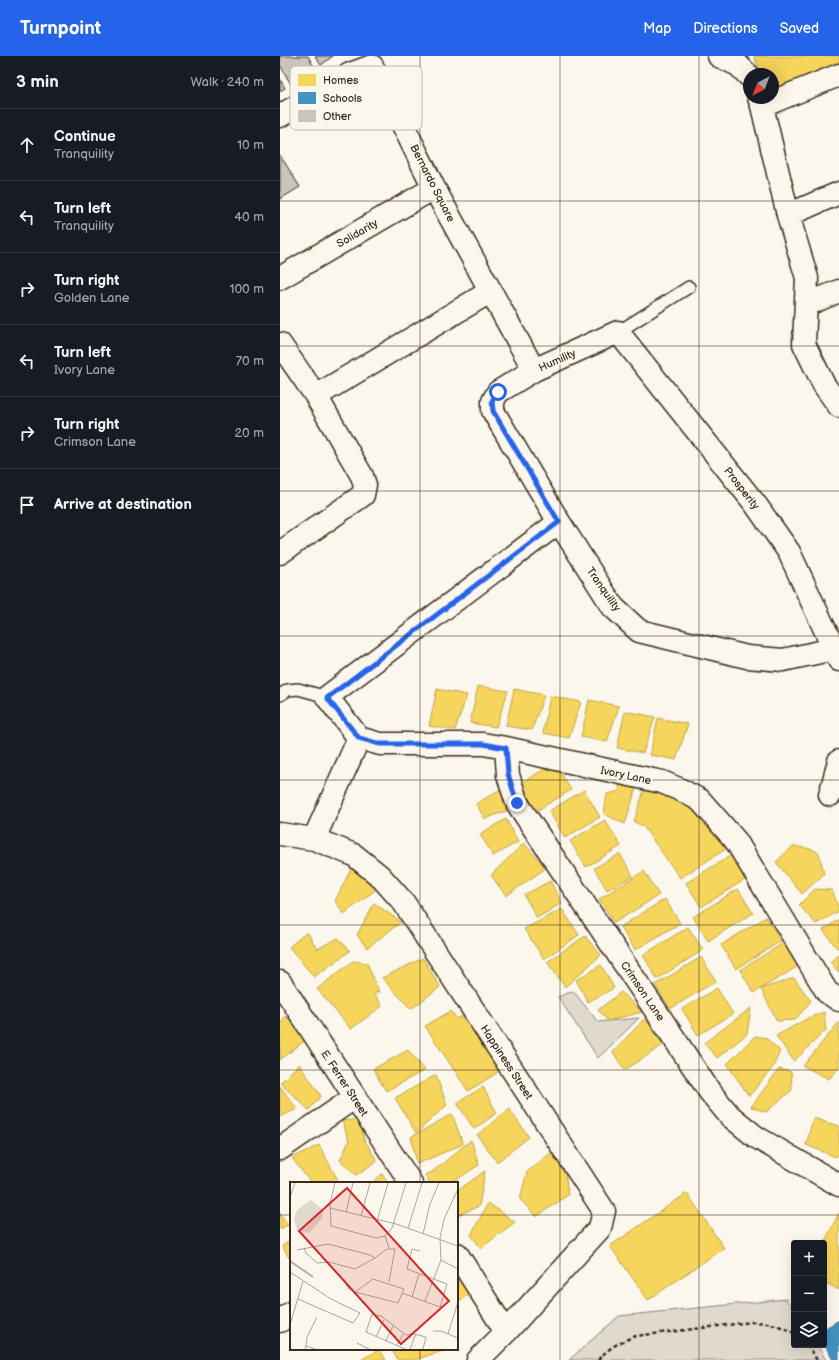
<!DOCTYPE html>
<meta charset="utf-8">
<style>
:root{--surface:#171b24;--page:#242831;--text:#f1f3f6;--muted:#9ea1a6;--line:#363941;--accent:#2563eb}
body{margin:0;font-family:"Balsamiq Sans",sans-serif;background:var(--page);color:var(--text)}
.controls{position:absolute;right:12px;bottom:12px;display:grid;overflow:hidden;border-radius:4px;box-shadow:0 4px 16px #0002}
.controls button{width:36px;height:36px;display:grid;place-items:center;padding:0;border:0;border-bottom:1px solid var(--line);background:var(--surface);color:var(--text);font:20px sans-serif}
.compass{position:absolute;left:463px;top:12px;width:36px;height:36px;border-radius:50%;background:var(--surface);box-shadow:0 4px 16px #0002;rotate:222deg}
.stop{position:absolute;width:12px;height:12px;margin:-9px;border:3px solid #2563eb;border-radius:50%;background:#fff}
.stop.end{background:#2563eb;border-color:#fff;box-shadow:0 1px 4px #0008}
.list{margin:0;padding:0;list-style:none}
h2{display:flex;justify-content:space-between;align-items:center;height:52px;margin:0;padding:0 16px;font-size:17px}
h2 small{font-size:13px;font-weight:400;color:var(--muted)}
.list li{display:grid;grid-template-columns:26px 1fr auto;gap:12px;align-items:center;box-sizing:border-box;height:72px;padding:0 16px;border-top:1px solid var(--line)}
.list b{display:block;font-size:15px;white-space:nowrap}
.list p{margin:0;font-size:13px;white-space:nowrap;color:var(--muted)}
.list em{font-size:13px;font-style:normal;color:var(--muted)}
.icon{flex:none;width:22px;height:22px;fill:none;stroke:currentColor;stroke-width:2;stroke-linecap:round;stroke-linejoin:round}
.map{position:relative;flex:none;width:559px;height:1304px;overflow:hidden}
header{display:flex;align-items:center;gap:24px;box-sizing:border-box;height:56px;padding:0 20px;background:var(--accent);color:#fff}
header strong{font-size:19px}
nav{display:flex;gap:22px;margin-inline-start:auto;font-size:14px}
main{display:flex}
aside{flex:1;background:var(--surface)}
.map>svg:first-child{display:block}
</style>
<header>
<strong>Turnpoint</strong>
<nav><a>Map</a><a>Directions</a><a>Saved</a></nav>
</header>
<main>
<aside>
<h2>3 min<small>Walk · 240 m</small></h2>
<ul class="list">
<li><svg class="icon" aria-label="ahead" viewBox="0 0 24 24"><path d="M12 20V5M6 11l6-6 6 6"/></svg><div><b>Continue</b><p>Tranquility</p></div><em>10 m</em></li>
<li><svg class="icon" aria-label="left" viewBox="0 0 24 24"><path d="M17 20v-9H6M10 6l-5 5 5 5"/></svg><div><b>Turn left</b><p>Tranquility</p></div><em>40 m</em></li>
<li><svg class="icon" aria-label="right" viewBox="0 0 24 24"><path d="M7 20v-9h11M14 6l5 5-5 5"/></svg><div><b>Turn right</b><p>Golden Lane</p></div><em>100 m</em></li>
<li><svg class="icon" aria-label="left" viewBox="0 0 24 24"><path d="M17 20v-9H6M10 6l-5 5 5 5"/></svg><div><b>Turn left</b><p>Ivory Lane</p></div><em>70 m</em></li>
<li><svg class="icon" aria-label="right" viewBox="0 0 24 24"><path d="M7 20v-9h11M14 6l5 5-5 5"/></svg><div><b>Turn right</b><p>Crimson Lane</p></div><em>20 m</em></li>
<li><svg class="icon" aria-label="arrive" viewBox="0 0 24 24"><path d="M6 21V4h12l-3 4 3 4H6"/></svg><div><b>Arrive at destination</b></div></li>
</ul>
</aside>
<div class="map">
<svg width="559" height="1304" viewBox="0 0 559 1304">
<rect width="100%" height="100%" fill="#fbf7ec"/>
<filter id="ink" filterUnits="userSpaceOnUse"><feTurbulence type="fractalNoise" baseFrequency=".025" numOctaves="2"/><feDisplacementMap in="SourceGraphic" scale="8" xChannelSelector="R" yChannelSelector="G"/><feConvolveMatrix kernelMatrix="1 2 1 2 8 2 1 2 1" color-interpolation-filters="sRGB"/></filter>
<g filter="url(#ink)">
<path fill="#dfd9ce" stroke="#8d8276" d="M 293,935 L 318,966 L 359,962 L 318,1002 L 278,941 Z
M 506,1243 L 514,1255 L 514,1289 L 537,1289 L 546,1304 L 289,1304 L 339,1260 Z"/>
<path fill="#f6d55c" stroke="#bea249" d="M 474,0 L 559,0 L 559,8 L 493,36 L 493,18 L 481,18 Z
M 198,630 L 228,635 L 216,671 L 190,667 Z
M 157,633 L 187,639 L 175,674 L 149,670 Z
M 234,633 L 264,639 L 252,674 L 226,670 Z
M 270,640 L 301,646 L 289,682 L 263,677 Z
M 309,644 L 339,650 L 327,686 L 301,681 Z
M 345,655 L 375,661 L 363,697 L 337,692 Z
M 378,662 L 408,668 L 396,704 L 370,699 Z
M 275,707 L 291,734 L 256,755 L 239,728 Z
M 339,728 L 357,729 L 345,768 L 324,758 L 327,738 L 340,735 Z
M 219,734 L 231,753 L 205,763 L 196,748 Z
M 304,734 L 320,761 L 285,782 L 269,755 Z
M 364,734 L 405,744 L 424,760 L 446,793 L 400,822 L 363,770 L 354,766 Z
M 226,763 L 238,786 L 213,800 L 200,778 Z
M 325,764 L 341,790 L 306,811 L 290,785 Z
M 244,787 L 266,812 L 226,840 L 211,819 Z
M 513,790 L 532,793 L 539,797 L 544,818 L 522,838 L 496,806 Z
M 340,798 L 353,820 L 327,834 L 314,812 Z
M 451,799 L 466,823 L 421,851 L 406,827 Z
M 71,813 L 98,832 L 64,858 L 55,845 Z
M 364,815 L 379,839 L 334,867 L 319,843 Z
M 270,825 L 282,847 L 257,862 L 244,839 Z
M 458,833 L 473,857 L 428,885 L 413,861 Z
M 535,833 L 552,834 L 559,853 L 559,855 L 536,868 L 519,849 Z
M 385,843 L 400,867 L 355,894 L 340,871 Z
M 94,847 L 121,866 L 87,892 L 77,879 Z
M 282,853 L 299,879 L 264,903 L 244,873 Z
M 486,861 L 501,885 L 456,913 L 441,889 Z
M 559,863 L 559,891 L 557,892 L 543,874 Z
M 408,871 L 423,894 L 377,923 L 363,899 Z
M 27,876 L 37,893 L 58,882 L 70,895 L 34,921 L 9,891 Z
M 305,880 L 321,899 L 285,931 L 267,906 Z
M 505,886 L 520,909 L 474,937 L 460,914 Z
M 559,899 L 559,916 L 550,906 Z
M 421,901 L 436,925 L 390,953 L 375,929 Z
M 143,902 L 160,931 L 131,953 L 102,922 Z
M 73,905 L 87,907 L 99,936 L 94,937 L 102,950 L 71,973 L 37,933 Z
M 321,909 L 334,932 L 308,946 L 296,924 Z
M 514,922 L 531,945 L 515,964 L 497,965 L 481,933 Z
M 437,932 L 453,958 L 418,979 L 402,953 Z
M 341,936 L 362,956 L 328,965 L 318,954 Z
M 471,952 L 467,978 L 437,1002 L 424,987 Z
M 171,955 L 177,963 L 186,958 L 220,1015 L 188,1035 L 145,970 Z
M 544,956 L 546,974 L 514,1005 L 496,980 L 528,962 Z
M 5,960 L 32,979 L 0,1004 L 0,969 Z
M 365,962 L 383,989 L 345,1014 L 333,996 Z
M 559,966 L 559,1012 L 549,1023 L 523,1010 Z
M 475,980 L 486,982 L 500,995 L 493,1011 L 469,1040 L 447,1008 Z
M 128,994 L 145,1014 L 106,1035 L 93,1013 Z
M 19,1008 L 41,1040 L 29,1054 L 0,1027 Z
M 499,1013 L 511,1016 L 512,1034 L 486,1056 L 471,1051 Z
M 156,1019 L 167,1049 L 136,1077 L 115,1042 Z
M 0,1030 L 17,1053 L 0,1061 Z
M 203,1031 L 217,1057 L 194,1073 L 177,1047 Z
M 229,1053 L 249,1081 L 217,1106 L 197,1079 Z
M 172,1058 L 183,1088 L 137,1108 L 131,1081 Z
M 533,1062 L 559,1070 L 559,1097 L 556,1101 L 526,1089 Z
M 80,1063 L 84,1083 L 97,1105 L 76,1119 L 60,1104 L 69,1085 L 62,1065 Z
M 191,1084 L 199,1109 L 171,1127 L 150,1127 L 145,1119 L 152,1116 Z
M 39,1089 L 59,1126 L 58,1127 L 31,1127 L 12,1102 Z
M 271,1097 L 285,1114 L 288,1139 L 256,1161 L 240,1143 L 247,1116 Z
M 205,1115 L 199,1150 L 179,1159 L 177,1157 L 177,1135 Z
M 102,1118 L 108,1127 L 92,1127 Z
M 407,1137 L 444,1192 L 368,1244 L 330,1190 Z
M 208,1147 L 235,1166 L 201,1192 L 191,1179 Z
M 0,1157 L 8,1169 L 0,1173 Z
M 559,1157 L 559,1234 L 544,1226 L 544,1187 Z
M 11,1184 L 11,1205 L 2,1190 Z
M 177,1218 L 190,1238 L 177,1246 Z
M 111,1293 L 169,1293 L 134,1304 L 118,1304 Z
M 99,1294 L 106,1304 L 84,1304 L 82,1303 Z"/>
<path fill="#4393c3" stroke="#417492" d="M 559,1264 L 559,1304 L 553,1304 L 544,1288 L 544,1273 Z"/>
<path fill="#ccc4b9" stroke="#3b2a1e" d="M 0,0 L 28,0 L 38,18 L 13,32 L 0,9 Z
M 35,0 L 53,0 L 41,9 Z
M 0,23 L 5,32 L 0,35 Z
M 0,99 L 20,131 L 0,143 Z"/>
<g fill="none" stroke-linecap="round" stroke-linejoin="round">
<defs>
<path id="service" d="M 338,276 L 409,231
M 0,639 L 8,634 L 18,633 L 47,641"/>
<path id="minor" d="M 439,0 L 458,9 L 469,20
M 479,42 L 482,50 L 508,159 L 527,222 L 524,288 L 544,329 L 559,350
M 482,50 L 559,19
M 0,60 L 70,18 L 92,10 L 121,65 L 154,132 L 254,314
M 508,159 L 559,137
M 0,222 L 154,132
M 526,249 L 559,235
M 0,288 L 36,340 L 82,420 L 85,429 L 83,439 L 0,497
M 36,340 L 211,235
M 279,466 L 47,641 L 79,682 L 100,688 L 203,688 L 226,692 L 382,726 L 401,734 L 420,744 L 456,785 L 547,936 L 559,944
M 554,593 L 503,604 L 467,601 L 359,575 L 333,551 L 279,466 L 213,355 L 213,345 L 218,336 L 254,314 L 338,276 L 476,449 L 509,496 L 554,593 L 559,604
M 226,692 L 228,719 L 237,747 L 430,1036 L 450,1060 L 476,1081 L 559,1129
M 550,739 L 559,705
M 0,778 L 34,783 L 74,799 L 100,820 L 124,847 L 324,1155 L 320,1172 L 226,1276 L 198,1304
M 34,783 L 79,682
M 0,926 L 131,1127
M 0,1093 L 74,1042
M 177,1198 L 226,1276
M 0,1265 L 11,1257"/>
</defs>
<use href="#service" stroke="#3b2a1e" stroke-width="14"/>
<use href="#minor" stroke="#3b2a1e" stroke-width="25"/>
<path stroke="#3b2a1e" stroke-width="2.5" stroke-dasharray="4 3" stroke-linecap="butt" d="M 527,1289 L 537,1304
M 318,1304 C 328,1292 341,1285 356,1280 L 472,1266 C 489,1266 499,1269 514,1277"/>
<use href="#service" stroke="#fbf7ec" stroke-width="11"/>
<use href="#minor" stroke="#fbf7ec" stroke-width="22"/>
</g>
</g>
<g fill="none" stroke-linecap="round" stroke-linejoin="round" filter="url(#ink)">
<path stroke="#2563eb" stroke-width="5" d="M 218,336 L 212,345 L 213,355 L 279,466 L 47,642 L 79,682 L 100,688 L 203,688 L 226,692 L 228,718 L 237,747"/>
</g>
<path fill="none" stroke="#3b2a1e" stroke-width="1" stroke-opacity="0.55" d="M 140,0 L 140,1127M 280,0 L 280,1304M 419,0 L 419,1304M 0,145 L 559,145M 0,290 L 559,290M 0,435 L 559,435M 0,580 L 559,580M 0,724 L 559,724M 0,869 L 559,869M 0,1014 L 559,1014M 0,1159 L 11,1159M 177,1159 L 559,1159M 140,1293 L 140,1304"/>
<g text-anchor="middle" stroke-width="4" stroke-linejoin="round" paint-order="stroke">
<g font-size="11" fill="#3b2a1e" stroke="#fbf7ec">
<text transform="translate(153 127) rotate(63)" y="4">Bernardo Square</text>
<text transform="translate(77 177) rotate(-30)" y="4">Solidarity</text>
<text transform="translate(277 304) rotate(-24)" y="4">Humility</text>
<text transform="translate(462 432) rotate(52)" y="4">Prosperity</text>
<text transform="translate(324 533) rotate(55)" y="4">Tranquility</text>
<text transform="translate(346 719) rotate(12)" y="4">Ivory Lane</text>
<text transform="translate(363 935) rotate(56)" y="4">Crimson Lane</text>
<text transform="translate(227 1006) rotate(57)" y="4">Happiness Street</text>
<text transform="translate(65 1027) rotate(57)" y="4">E. Ferrer Street</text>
</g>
</g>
<g transform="translate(10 1126)">
<rect width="168" height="168" fill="#fbf7ec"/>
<path d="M 21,18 L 33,28 L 32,36 L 19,51 L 7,48 L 4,37 L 7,28 Z" fill="#dfd9ce"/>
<path fill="none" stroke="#b6aea2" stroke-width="2" d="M 0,79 L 23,95"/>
<path fill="none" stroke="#aea59a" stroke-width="1" d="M 45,1 L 40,21 L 41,44 L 86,56 L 95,54 L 102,46 L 116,1M 0,15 L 5,1M 40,26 L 106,42 L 168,64M 56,30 L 63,1M 71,34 L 80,1M 87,39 L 98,1M 118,46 L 132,1M 133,52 L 140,22 L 149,1M 95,54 L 99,66M 14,66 L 16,71 L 27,81 L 39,80 L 65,87 L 85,76 L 97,67 L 105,67 L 99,100M 7,68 L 38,62 L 80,73 L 85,76M 151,78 L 168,87M 0,90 L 41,117 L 70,131 L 63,141 L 8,117M 54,97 L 58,106 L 65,110 L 108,121 L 114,107 L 83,97 L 65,110M 112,111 L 150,125 L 151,122 L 157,102 L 117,87 L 122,67 L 130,69M 122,115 L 129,92M 135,119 L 151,78 L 150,56 L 154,37 L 168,7M 0,143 L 13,99M 143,149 L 151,149 L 168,156M 158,152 L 168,120M 86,155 L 94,138M 96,159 L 103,144M 67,161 L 79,167M 16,164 L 17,155 L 27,135M 107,164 L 113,152M 15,167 L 16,164 L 25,167M 115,167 L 76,150 L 82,132 L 91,134 L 116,153 L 124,152 L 136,155 L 133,167M 120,167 L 126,152"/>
<path fill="#d62828" fill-opacity="0.15" stroke="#d62828" stroke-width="2" d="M 57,6 L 159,119 L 111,162 L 9,49 Z"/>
<rect width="168" height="168" fill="none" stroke="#3b2a1e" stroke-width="2"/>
</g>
<rect x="10" y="10" width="132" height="64" rx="6" fill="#fbf7ec" stroke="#c1baae" stroke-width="1"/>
<rect x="18" y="18" width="18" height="12" fill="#f6d55c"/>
<rect x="18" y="36" width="18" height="12" fill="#4393c3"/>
<rect x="18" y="54" width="18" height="12" fill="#ccc4b9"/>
<g font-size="11" fill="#3b2a1e">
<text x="43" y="28">Homes</text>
<text x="43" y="46">Schools</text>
<text x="43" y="64">Other</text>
</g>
</svg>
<div class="controls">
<button>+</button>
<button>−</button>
<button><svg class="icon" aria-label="layers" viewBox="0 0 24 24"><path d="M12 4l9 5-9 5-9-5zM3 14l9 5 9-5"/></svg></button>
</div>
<svg class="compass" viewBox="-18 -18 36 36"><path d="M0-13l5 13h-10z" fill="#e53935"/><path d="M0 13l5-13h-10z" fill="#9ea1a6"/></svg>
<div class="stop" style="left:218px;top:336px"></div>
<div class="stop end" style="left:237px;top:747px"></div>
</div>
</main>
